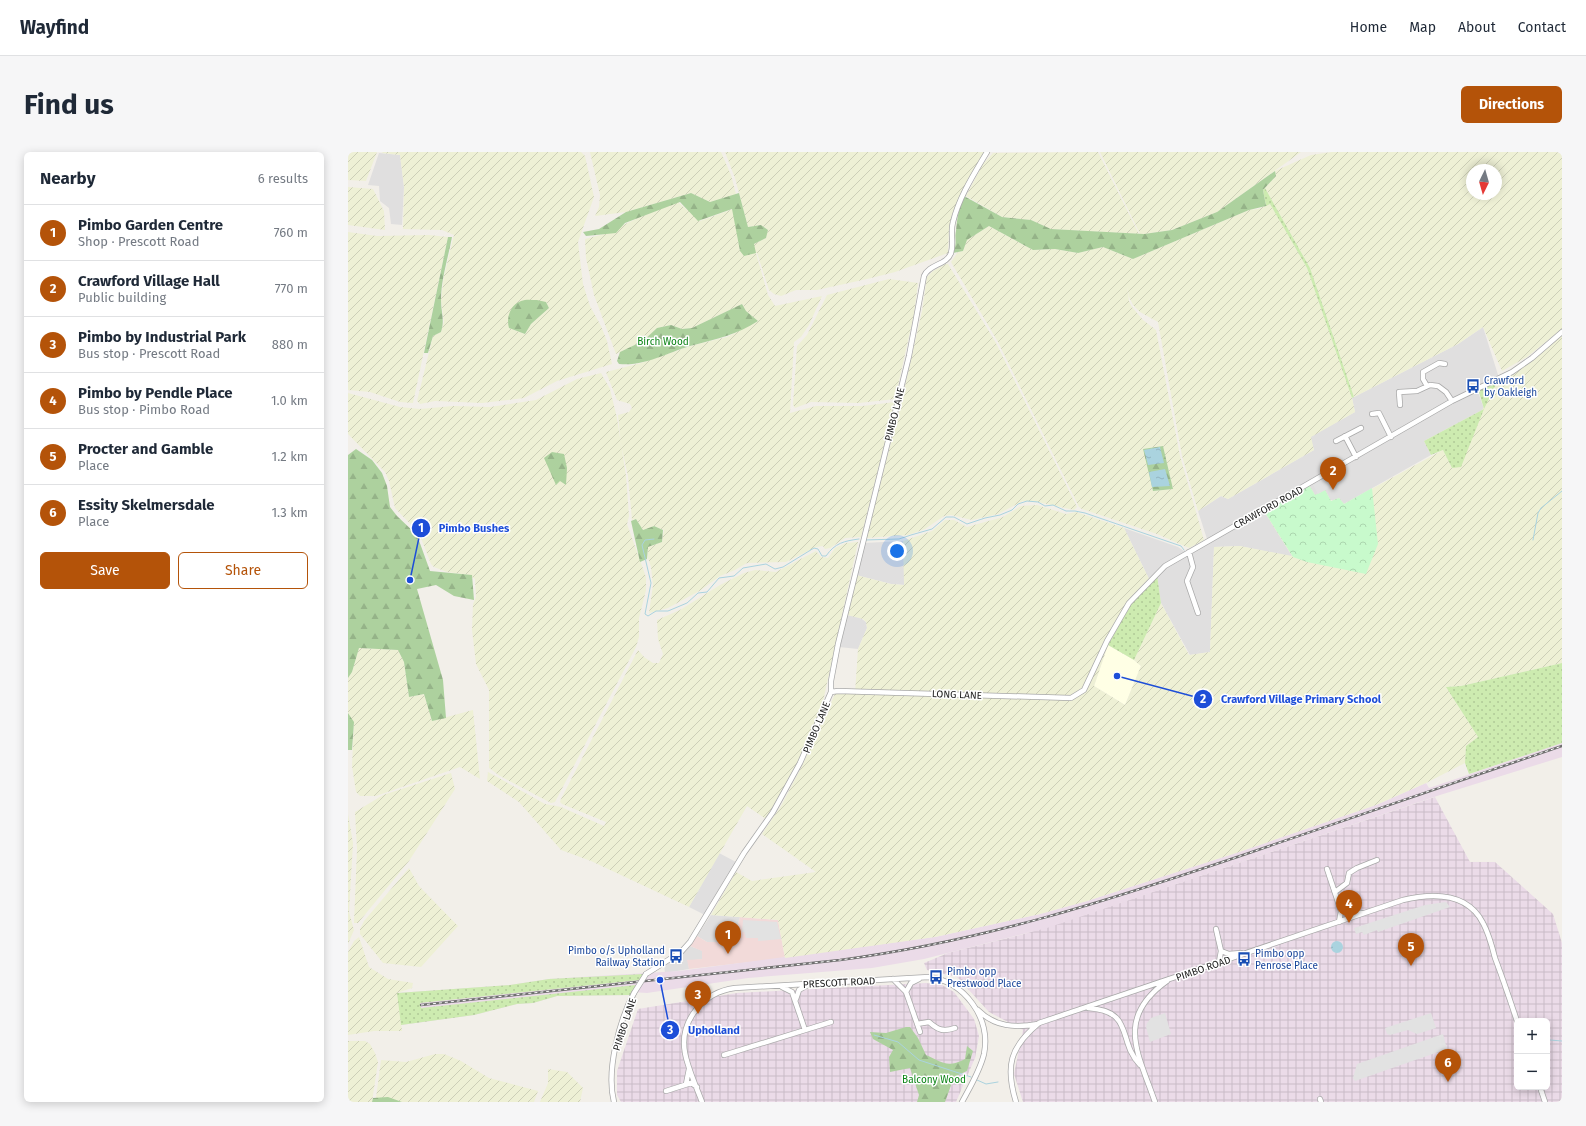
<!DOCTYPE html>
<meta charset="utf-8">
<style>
:root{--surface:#fff;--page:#f6f6f7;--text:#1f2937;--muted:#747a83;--line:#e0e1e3;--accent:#b45309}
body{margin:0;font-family:"Fira Sans",sans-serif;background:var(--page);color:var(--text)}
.controls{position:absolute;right:12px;bottom:12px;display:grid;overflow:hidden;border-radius:6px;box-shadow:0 2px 10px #0003}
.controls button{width:36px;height:36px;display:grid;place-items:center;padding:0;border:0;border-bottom:1px solid var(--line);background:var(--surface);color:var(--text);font:20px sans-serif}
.compass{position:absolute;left:1118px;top:12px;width:36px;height:36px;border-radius:50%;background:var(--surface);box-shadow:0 2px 10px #0003;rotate:185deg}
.you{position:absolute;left:549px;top:399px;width:14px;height:14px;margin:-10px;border:3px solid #fff;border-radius:50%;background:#1a73e8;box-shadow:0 0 0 6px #1a73e833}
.badge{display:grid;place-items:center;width:26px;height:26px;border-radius:50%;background:var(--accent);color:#fff;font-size:13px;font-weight:700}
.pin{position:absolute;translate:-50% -33px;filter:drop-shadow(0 1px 2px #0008)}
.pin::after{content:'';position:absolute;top:21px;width:14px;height:12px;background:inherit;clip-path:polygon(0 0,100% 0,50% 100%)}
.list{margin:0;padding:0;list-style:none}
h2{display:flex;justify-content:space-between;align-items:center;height:52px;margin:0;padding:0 16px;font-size:17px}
h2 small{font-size:13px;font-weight:400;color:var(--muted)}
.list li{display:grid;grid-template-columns:26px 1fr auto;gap:12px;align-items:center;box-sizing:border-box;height:56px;padding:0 16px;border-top:1px solid var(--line)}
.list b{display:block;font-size:15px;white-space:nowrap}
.list p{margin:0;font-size:13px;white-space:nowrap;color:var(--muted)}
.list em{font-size:13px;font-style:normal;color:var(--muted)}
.actions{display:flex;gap:8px;padding:12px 16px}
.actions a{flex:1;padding:9px 0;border:1px solid var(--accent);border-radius:6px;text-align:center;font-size:14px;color:var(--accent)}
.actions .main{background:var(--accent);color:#fff}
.map{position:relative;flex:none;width:1214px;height:950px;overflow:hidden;border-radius:6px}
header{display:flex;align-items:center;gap:24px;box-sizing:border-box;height:56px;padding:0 20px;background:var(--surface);border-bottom:1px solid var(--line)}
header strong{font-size:19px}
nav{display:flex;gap:22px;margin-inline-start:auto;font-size:14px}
.intro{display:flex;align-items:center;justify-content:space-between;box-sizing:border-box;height:96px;padding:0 24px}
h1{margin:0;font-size:28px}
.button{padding:10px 18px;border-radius:6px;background:var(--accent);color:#fff;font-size:14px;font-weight:700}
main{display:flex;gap:24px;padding:0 24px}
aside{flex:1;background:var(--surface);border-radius:6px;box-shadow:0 2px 10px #0003}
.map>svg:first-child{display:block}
</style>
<header>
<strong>Wayfind</strong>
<nav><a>Home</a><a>Map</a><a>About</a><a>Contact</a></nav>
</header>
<div class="intro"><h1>Find us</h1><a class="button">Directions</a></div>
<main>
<aside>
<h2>Nearby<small>6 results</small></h2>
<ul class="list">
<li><span class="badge">1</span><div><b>Pimbo Garden Centre</b><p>Shop · Prescott Road</p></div><em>760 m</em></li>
<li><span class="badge">2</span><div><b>Crawford Village Hall</b><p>Public building</p></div><em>770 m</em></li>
<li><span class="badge">3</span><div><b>Pimbo by Industrial Park</b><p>Bus stop · Prescott Road</p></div><em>880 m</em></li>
<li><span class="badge">4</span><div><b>Pimbo by Pendle Place</b><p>Bus stop · Pimbo Road</p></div><em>1.0 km</em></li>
<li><span class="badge">5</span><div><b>Procter and Gamble</b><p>Place</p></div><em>1.2 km</em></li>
<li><span class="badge">6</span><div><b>Essity Skelmersdale</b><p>Place</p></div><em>1.3 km</em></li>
</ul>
<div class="actions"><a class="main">Save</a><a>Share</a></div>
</aside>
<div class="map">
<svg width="1214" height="950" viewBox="0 0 1214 950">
<defs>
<pattern id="industrial-grid" width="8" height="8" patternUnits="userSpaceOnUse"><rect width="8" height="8" fill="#ebdbe8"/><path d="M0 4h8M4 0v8" fill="none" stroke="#c9bcc7"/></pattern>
<pattern id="farmland-furrows" width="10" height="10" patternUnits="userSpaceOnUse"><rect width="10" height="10" fill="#eef0d5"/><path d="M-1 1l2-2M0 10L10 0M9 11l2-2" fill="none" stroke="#ccceb7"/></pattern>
<pattern id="grass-dots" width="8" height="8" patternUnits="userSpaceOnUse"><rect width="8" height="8" fill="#cdebb0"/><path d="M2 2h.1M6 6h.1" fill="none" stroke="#b0c997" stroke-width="1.8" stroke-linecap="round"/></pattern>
<pattern id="forest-firs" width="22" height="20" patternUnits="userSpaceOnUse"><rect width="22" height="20" fill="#add19e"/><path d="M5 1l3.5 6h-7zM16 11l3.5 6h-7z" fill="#95b388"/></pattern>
<pattern id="park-crowns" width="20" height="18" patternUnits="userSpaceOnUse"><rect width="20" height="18" fill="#c8facc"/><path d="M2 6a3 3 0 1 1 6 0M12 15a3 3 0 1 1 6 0" fill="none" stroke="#acd6af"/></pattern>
<pattern id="water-ripples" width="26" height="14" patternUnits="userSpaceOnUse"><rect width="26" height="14" fill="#aad3df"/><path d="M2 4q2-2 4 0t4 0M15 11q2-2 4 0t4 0" fill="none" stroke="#92b5bf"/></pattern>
</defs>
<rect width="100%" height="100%" fill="#f2efe9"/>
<path fill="#e0dfdf" d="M 31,1 L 52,3 L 56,35 L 54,73 L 43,72 L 41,56 L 32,49 L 31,34 L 20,33 Z
M 1135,175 L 1151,226 L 1129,237 L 1136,257 L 1076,289 L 1083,303 L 996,352 L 967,343 L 916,359 L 945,405 L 892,394 L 866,395 L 862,500 L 842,503 L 813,451 L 809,424 L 803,431 L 776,376 L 830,395 L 836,399 L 859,387 L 850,359 L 873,344 L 880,347 L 966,298 L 962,285 L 1007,260 L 1004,246 L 1110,192 Z
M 555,389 L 557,433 L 543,432 L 508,423 L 516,391 Z
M 499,463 L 511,465 L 518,470 L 519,476 L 510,497 L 491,495 Z
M 371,701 L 388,710 L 357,763 L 341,755 Z
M 363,763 L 392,765 L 386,788 L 377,790 L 359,790 L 349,784 Z
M 342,794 L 355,799 L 354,807 L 340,809 L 341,817 L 317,821 L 316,813 L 330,807 Z"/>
<path fill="#f2dad9" d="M 392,765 L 430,768 L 437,806 L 341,817 L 339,808 L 354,807 L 354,799 L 342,794 L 349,784 L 359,790 L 377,790 L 377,787 L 386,788 Z"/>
<path fill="url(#industrial-grid)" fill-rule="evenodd" d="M 1087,645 L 1122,710 L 1147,710 L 1205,762 L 1214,791 L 1214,950 L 675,950 L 666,922 L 675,878 L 641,860 L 609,825 L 579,818 L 576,811 L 600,801 L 676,782 L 727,766 ZM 1169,869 L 1199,869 L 1199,935 L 1169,935 Z
M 578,831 L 594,833 L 606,840 L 626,867 L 631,884 L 627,906 L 608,950 L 273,950 L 269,943 L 269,919 L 290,857 L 389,841 Z"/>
<path fill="#ffffe5" d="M 760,493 L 786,508 L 793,514 L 777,553 L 746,534 Z"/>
<path fill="#ebdbe8" d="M 1214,591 L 1214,605 L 1092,643 L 699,776 L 576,807 L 524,816 L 400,826 L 299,841 L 284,840 L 283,843 L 209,844 L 185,851 L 169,852 L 126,863 L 53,873 L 49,841 L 162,833 L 201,827 L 331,819 L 587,785 L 692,762 L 739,749 L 891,700 L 1028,653 L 1078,631 L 1081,636 Z"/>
<path fill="url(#farmland-furrows)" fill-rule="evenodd" d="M 0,0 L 29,0 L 18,29 L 0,28 Z
M 35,0 L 233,0 L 237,4 L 246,45 L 230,90 L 235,132 L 242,154 L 253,174 L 259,189 L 264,212 L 209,229 L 176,246 L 134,251 L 87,249 L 72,252 L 69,249 L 85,184 L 93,180 L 96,170 L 93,148 L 96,124 L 106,83 L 94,78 L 55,77 L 56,35 L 52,3 L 34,1 ZM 198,150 L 201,156 L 183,172 L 177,182 L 161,176 Z
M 242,0 L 373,0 L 383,23 L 388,42 L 362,50 L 343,41 L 278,60 L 247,64 L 251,55 L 252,43 Z
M 377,0 L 636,0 L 613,41 L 604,63 L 601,76 L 600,101 L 547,120 L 519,127 L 469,138 L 448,138 L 433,144 L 426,142 L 421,138 L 409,101 L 408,101 L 420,143 L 427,154 L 474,144 L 461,173 L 453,185 L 446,190 L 442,261 L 468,254 L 515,254 L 547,250 L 513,385 L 497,386 L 482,396 L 477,397 L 475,394 L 468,395 L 438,410 L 399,411 L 387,418 L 372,424 L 353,438 L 320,456 L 301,461 L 305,433 L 303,415 L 300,406 L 300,395 L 314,390 L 316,378 L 306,374 L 295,378 L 288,367 L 284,368 L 280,324 L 273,293 L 270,263 L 281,260 L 284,256 L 282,252 L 269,248 L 258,220 L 293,211 L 346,193 L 379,185 L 410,169 L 398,159 L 394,152 L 344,176 L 334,177 L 323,173 L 309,176 L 295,189 L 268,202 L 246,143 L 238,106 L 237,87 L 256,82 L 290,66 L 330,50 L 352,69 L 385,57 L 392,99 L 418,86 L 420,78 L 413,73 L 400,75 L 387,26 Z
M 750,0 L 791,82 L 703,77 L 683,68 L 654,65 L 618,44 L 635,12 L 645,1 Z
M 752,0 L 953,0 L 869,60 L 824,78 L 796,82 L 792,82 Z
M 984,0 L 1214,0 L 1214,177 L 1179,205 L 1154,219 L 1135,175 L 1110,192 L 1006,245 L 962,116 L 917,36 L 928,24 L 927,19 L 963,3 ZM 1124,18 L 1148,18 L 1148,42 L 1124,42 Z
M 0,35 L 25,37 L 36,59 L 37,78 L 0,73 Z
M 922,52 L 959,116 L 1004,246 L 1007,260 L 963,285 L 966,298 L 880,347 L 873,344 L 850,359 L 834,304 L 810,170 L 792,160 L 785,153 L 781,145 L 779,134 L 781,149 L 784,155 L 795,168 L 808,178 L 832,304 L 856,388 L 841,396 L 809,382 L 734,357 L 731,355 L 650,190 L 603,110 L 610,100 L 615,99 L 619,88 L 641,74 L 685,98 L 707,97 L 730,101 L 755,95 L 785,107 L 901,58 L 910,57 ZM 815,294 L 825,337 L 805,339 L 795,297 Z
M 0,80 L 29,84 L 81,83 L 100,85 L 65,251 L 52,250 L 22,240 L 0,238 Z
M 598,112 L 600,112 L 648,191 L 729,355 L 726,358 L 690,350 L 675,349 L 650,362 L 624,368 L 603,363 L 596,364 L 577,377 L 560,383 L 518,386 L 553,252 L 574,159 L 579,125 L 585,119 Z
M 541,127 L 570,131 L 566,162 L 547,247 L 511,251 L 463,250 L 447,256 L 445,253 L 449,194 L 459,183 L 479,143 Z
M 1214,182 L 1214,511 L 1113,534 L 1098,535 L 1130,585 L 1118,594 L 1117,611 L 1078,631 L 1028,653 L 891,700 L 739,749 L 692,762 L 587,785 L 437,806 L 430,768 L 363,763 L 388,720 L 404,729 L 468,720 L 414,682 L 433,654 L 453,616 L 487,542 L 507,541 L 510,497 L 519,476 L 518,470 L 515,467 L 499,463 L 508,423 L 543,432 L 556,433 L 555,389 L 584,379 L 597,368 L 606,368 L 619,375 L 655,365 L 673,354 L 689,353 L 718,362 L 728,360 L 776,376 L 803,431 L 781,451 L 760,493 L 746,534 L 777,553 L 793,514 L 786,508 L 813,451 L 841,503 L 862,500 L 866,395 L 892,394 L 944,404 L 916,359 L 961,333 L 967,343 L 977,338 L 983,349 L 991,346 L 996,352 L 1095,298 L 1104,316 L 1151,226 L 1164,220 Z
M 253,221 L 262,237 L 269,266 L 278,324 L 281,364 L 279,372 L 298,425 L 298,438 L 291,466 L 291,485 L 288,495 L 207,650 L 203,651 L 152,624 L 141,616 L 141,538 L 128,512 L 124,478 L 125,452 L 128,445 L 127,427 L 121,423 L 99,420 L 86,415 L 83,412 L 71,381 L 47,356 L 41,329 L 37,320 L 0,282 L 0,241 L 52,255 L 72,257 L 105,254 L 142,255 L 188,248 L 229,227 Z
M 510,390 L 474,554 L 457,596 L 432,644 L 418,667 L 399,654 L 341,755 L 243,709 L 213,698 L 171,650 L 139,629 L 140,620 L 197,652 L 213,655 L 256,674 L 258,670 L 214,652 L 212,650 L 213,647 L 290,498 L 296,505 L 305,511 L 311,511 L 315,502 L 310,487 L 309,468 L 332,458 L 372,433 L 396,421 L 407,418 L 428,420 L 468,399 L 473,405 L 480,406 L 487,396 L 498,391 Z
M 11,496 L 50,498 L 56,510 L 61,545 L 76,542 L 84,569 L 125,558 L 132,627 L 112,615 L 28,644 L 12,644 L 8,640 L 4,614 L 6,571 L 0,561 L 0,526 L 4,520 Z
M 103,621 L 107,637 L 61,709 L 10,771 L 6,771 L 9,697 L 7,660 L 35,643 Z
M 0,662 L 5,691 L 1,760 L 6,778 L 0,792 Z
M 61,716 L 71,734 L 110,774 L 73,815 L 35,811 L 12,782 L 12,777 L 16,769 Z
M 11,785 L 21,815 L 40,827 L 65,831 L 64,836 L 49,841 L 54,879 L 26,879 L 0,883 L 0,800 L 6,789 Z
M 0,889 L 17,889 L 22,892 L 27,901 L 30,910 L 24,950 L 0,950 Z
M 87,902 L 96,902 L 113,909 L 141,926 L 190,939 L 186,950 L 54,950 L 28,946 L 33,908 L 58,910 Z
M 200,917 L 219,920 L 235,936 L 232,950 L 192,950 L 200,931 Z"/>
<path fill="url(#grass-dots)" d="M 917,36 L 962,116 L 1006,245 L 1004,246 L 959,116 L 922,52 L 918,54 L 915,38 Z
M 1151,226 L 1136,257 L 1113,315 L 1104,316 L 1095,298 L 1083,303 L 1076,289 L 1136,257 L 1130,237 Z
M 809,423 L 813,451 L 786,508 L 760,493 L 783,452 Z
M 1214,511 L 1214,591 L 1121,622 L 1117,611 L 1118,594 L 1130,585 L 1098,535 L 1113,534 Z
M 296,822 L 292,828 L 72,851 L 73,856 L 288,833 L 283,843 L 209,844 L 185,851 L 169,852 L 126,863 L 53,873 L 49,841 L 162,833 L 201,827 Z"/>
<path fill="url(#forest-firs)" d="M 927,19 L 928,24 L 915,38 L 918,54 L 901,58 L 785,107 L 755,95 L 730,101 L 707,97 L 685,98 L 641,74 L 619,88 L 615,99 L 605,101 C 610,89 606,88 608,79 C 609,67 611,54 616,44 L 654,65 L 683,68 L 703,77 L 796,82 L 824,78 L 869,60 Z
M 343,41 L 362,50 L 391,41 L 400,75 L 413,73 L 420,78 L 418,86 L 406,92 L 408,101 L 396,104 L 392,99 L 384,57 L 350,69 L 332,50 L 277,71 L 268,81 L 238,84 L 235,80 L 251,77 L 278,60 Z
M 100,85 L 104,85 C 100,106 93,128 93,148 C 93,160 97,168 93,180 L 85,184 L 80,201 L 76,201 Z
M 189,148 L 198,150 L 201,156 L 183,172 L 177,182 L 161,176 C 158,166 162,153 173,149 C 178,147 184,148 189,148 Z
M 394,152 L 398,159 L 410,169 C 390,182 369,187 346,193 C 322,199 297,215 271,212 L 269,209 L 272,200 L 295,189 L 309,176 L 323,173 L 334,177 L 344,176 Z
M 815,294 L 825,337 L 805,339 L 795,297 Z
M 8,297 L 24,308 L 34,321 L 39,334 L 42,355 L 49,364 L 69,383 L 82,419 L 124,423 L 126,448 L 106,444 L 88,433 L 69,437 L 95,528 L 98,566 L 84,569 L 76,542 L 61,545 L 56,510 L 50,498 L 11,496 L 4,520 L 0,526 L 0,303 Z
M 204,300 L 216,302 L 219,316 L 218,333 L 212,329 L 208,333 L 196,306 Z
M 288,367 L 295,378 L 306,374 L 315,378 L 314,390 L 300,395 L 299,407 L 292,410 L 283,369 Z
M 0,561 L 6,570 L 4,598 L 0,598 Z
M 558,875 L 562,875 L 570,886 L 578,903 C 596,911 599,916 617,907 L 619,894 L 625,899 L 619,919 L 606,925 L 597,950 L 569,950 L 571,943 L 562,916 L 542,920 L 541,905 L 545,898 L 525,887 L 522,880 L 538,881 Z
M 40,945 L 54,950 L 24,950 L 25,946 Z"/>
<path fill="url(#park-crowns)" d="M 961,333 L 967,343 L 977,338 L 983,349 L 991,346 L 996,352 L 1024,336 L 1030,392 L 1018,422 L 959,410 L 945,405 L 916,359 Z"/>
<path fill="#e2e2e2" d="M 981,324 L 986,333 L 970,342 L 965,333 Z
M 1098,750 L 1102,755 L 1030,780 L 1029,778 L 1016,783 L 1014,780 L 1008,782 L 1006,776 L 1077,753 Z
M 395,768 L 429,770 L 433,787 L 410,789 L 410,786 L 398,786 L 396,780 L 394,780 Z
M 817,861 L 823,882 L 802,890 L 798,875 L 799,871 L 803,866 Z
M 1083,861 L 1088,876 L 1069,882 L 1060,878 L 1042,883 L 1039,882 L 1037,876 Z
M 1095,882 L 1099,897 L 1007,929 L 1005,926 L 1009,912 Z"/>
<path fill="url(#water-ripples)" d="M 812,295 L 816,311 L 800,313 L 796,298 Z
M 817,317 L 822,334 L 804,335 L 801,320 Z
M983 795a6 6 0 1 1 12 0a6 6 0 1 1-12 0Z"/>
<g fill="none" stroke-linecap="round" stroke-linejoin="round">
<path stroke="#aad3df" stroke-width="1" d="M 306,387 L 297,388 L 294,393 L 303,431 L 297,462 L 300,464 L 308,459 L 320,459 L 339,451 L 350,441 L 359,440 L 371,426 L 386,424 L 395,416 L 418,412 L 427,417 L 435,415 L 466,396 L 470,397 L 474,404 L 478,404 C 487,391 496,389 511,387
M 517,388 L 551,387 L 563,383 L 584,377 L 598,365 L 606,365 L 619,372 L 637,366 L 652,363 L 664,358 L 670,352 L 679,349 L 690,350 L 697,354 L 705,353 L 718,359 L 727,359 L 737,361 L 833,394 L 836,398
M 1185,388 L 1190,361 L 1193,356 L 1214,339
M 526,883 L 550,890 L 571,908 L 623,925
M 1199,885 L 1202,888 L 1214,889
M 629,928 L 638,932 L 650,930"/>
<defs>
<path id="minor" d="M 1079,234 L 1075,227 L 1075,220 L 1091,211 L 1097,212
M 1052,253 L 1051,240 L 1069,239 L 1082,233 L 1090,234 L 1098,240 L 1104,249
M 1024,262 L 1031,261 L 1043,285
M 997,284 L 1008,305
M 988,289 L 1013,276
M 841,400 L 845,415 L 839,429 L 850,461
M 483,540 L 490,539 L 723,546 L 736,538 L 759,489 L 781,451 L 817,414 L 1104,249 L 1164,220 L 1184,206 L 1214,180
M 979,717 L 993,759 L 991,770
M 987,740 L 999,731 L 1001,721 L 1009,716 L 1029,708
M 993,759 L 1014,761
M 868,777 L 873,799 L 871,810
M 873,799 L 881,802 L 893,801
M 298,822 L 333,800 L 342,790 L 396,701 L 425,660 L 452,611 L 483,540 L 483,529 L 490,492 L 561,204 L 576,124 C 581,112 599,113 603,101 C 606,91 602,80 605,70 C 611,45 626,22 639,0
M 545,827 L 558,840 L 572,880
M 434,835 L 444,840 L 457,878
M 558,840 L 563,831 L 571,827
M 448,847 L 451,838 L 460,833
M 740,856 C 787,859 769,889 792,913
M 630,858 C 647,875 667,876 690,872
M 569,872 L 581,870 C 590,878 595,880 607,876
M 376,903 L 483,870
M 338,932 L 341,917
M 1192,935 L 1197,950
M 318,939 L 343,931 L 349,935
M 972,947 L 973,950
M 266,950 C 258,919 271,869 286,841
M 354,950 C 348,934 340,917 337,901 C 331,868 356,840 387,836 L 581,825 C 617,830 643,866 636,902 C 632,919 622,935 614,950
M 668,950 C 657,914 662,895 691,871 L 1055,748 C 1085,741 1119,740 1135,771 C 1141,782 1144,794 1147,806 C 1155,827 1162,848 1169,869
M 807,950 C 790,901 767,866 819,829"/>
</defs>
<use href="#minor" stroke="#a9a9a9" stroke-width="6"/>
<use href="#minor" stroke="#fff" stroke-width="4.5"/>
<defs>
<path id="rail" d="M 73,853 L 492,808 C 636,789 762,748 898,702 C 1004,666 1109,629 1214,594"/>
</defs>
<use href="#rail" stroke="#707070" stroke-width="2.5"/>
<use href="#rail" stroke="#fff" stroke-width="1" stroke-dasharray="3" stroke-linecap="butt"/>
<defs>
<path id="minor-bridge" d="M 286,841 L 298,822"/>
</defs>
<use href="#minor-bridge" stroke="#a9a9a9" stroke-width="6" stroke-linecap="butt"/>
<use href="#minor-bridge" stroke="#fff" stroke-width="4.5"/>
</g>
<defs>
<symbol id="bus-bare" viewBox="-9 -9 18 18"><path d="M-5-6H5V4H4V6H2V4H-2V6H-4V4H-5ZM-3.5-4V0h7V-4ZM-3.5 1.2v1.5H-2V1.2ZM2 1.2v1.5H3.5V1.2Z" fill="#1a4fb4" stroke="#fff" stroke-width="2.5" paint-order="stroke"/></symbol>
</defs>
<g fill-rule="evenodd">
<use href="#bus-bare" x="1115" y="224" width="20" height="20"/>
<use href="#bus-bare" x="318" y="794" width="20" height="20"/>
<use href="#bus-bare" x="886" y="797" width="20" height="20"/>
<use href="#bus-bare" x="578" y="815" width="20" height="20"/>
</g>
<g text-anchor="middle" stroke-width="3" stroke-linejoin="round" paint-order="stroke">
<g font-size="10" fill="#0c8416" stroke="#fff">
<text x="315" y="193">Birch Wood</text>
<text x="586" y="931">Balcony Wood</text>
</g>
<g font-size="10" fill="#164399" stroke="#fff" text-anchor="start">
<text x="1136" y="232">Crawford<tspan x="1136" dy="12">by Oakleigh</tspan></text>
<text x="317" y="802" text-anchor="end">Pimbo o/s Upholland<tspan x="317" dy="12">Railway Station</tspan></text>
<text x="907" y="805">Pimbo opp<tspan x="907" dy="12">Penrose Place</tspan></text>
<text x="599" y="823">Pimbo opp<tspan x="599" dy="12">Prestwood Place</tspan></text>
</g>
<g font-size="10" fill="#222" stroke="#fff">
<text transform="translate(546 262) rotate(-76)" y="4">PIMBO LANE</text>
<text transform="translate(920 355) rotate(-29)" y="4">CRAWFORD ROAD</text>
<text transform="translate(609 542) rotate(2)" y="4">LONG LANE</text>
<text transform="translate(468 575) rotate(-67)" y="4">PIMBO LANE</text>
<text transform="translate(855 816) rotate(-19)" y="4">PIMBO ROAD</text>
<text transform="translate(491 830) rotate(-3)" y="4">PRESCOTT ROAD</text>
<text transform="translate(276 872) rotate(-72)" y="4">PIMBO LANE</text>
</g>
</g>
<path fill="none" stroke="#1d4ed8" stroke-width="1.5" d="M62 428L73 376M769 524L855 547M312 828L322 878"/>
<g fill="#1d4ed8" stroke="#fff" stroke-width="1.5">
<circle cx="62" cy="428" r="4"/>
<circle cx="769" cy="524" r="4"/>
<circle cx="312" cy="828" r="4"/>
<circle cx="73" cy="376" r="10"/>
<circle cx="855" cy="547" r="10"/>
<circle cx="322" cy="878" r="10"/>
</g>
<g font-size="12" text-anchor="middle" font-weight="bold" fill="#fff">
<text x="73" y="380">1</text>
<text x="855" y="551">2</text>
<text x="322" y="882">3</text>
</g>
<g font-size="11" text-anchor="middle" font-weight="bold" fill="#1d4ed8" stroke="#fff" stroke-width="3" stroke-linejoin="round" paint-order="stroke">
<text x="126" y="380">Pimbo Bushes</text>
<text x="953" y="551">Crawford Village Primary School</text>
<text x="366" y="882">Upholland</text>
</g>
</svg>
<div class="controls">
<button>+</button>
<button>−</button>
</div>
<svg class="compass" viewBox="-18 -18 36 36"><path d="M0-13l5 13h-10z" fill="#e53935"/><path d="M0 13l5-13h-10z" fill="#747a83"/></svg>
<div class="you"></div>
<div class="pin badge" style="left:380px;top:802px">1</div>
<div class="pin badge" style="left:985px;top:338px">2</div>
<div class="pin badge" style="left:350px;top:862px">3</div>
<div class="pin badge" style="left:1001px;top:771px">4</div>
<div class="pin badge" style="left:1063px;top:814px">5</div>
<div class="pin badge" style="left:1100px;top:930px">6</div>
</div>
</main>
